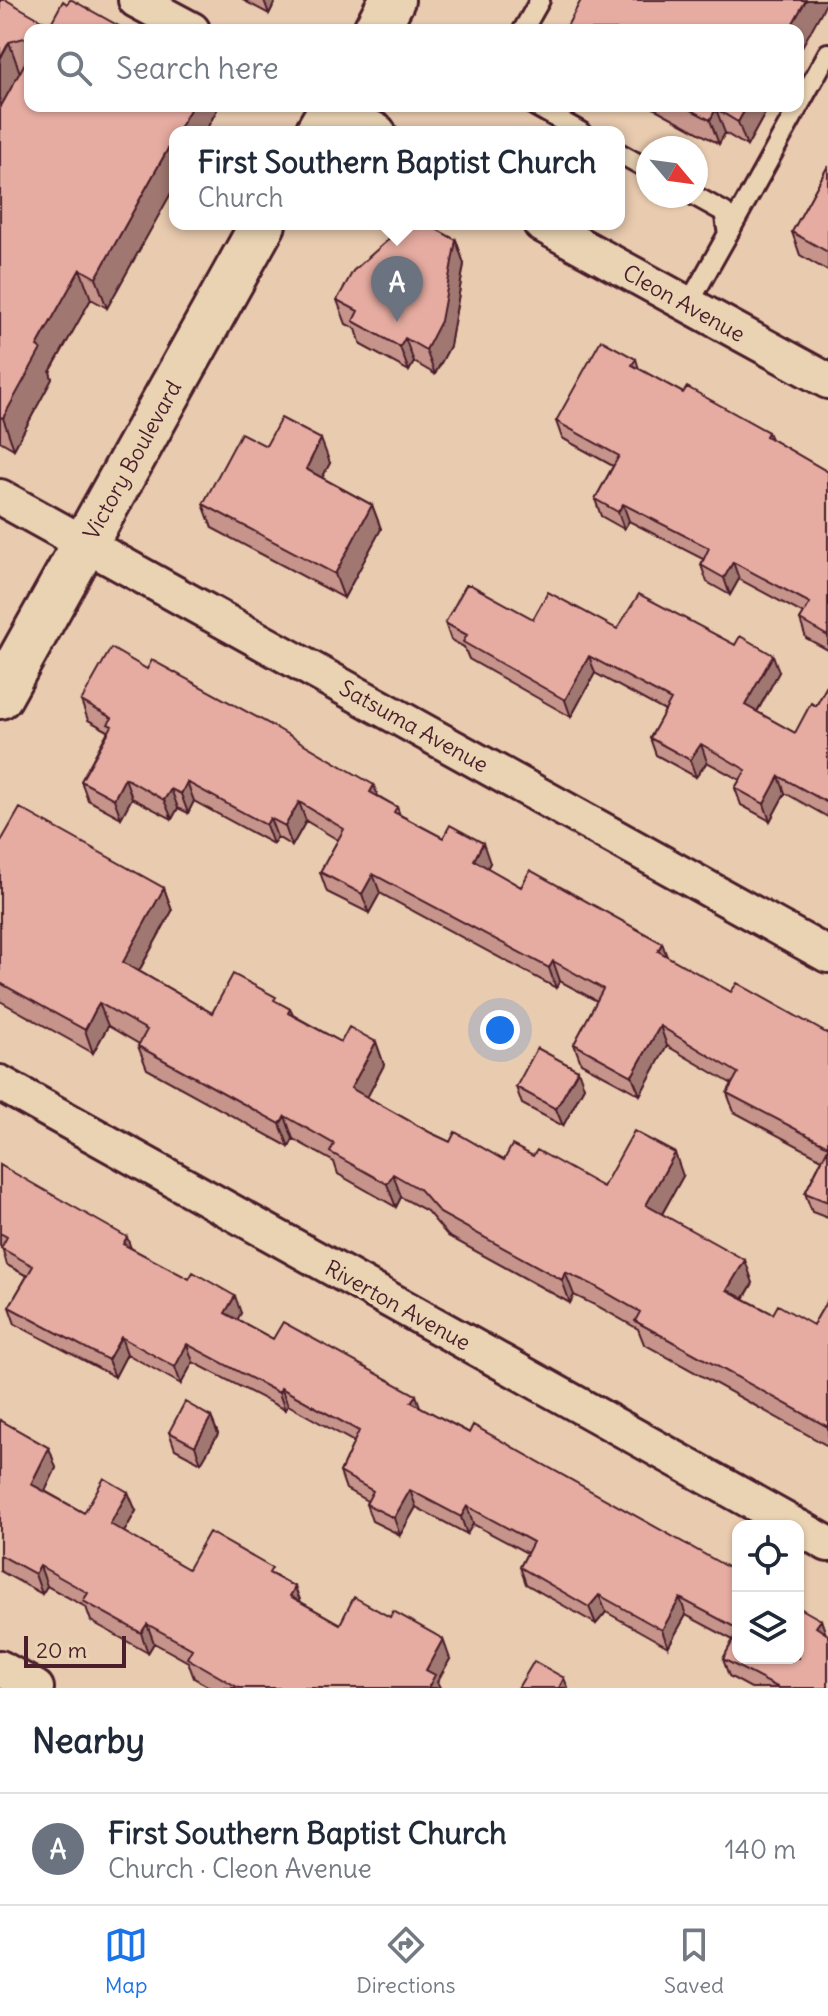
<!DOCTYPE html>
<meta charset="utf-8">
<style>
:root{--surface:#fff;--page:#f6f6f7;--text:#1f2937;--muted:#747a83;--line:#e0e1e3;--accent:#1a73e8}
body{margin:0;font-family:Delius,sans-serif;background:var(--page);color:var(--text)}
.controls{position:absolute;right:24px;bottom:24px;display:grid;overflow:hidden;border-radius:16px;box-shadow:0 2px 6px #0004}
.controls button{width:72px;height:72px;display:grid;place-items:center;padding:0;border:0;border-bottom:2px solid var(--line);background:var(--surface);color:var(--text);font:40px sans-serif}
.compass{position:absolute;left:636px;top:136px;width:72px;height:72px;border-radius:50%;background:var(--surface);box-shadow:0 2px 6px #0004;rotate:119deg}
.scale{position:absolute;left:24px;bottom:20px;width:102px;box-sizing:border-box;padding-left:8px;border:4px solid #4a1f2b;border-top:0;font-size:22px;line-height:28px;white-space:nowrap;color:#4a1f2b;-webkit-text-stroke:6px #ead3b3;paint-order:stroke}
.you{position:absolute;left:500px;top:1030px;width:28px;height:28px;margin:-20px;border:6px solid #fff;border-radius:50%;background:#1a73e8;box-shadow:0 0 0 12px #1a73e833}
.badge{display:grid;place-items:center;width:52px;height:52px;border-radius:50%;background:var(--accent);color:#fff;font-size:26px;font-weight:700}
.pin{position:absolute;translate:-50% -66px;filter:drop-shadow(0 2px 4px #0008)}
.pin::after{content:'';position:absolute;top:42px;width:28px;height:24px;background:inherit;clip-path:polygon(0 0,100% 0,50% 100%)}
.popup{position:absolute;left:169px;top:126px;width:456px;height:104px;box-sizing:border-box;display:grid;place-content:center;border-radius:16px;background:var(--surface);filter:drop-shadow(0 2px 6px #0005);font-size:26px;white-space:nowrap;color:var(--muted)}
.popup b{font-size:30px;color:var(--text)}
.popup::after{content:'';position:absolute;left:50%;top:100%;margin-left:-16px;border:16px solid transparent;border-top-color:var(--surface)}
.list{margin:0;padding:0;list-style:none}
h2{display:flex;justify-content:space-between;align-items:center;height:104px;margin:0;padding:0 32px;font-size:34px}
h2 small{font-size:26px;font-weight:400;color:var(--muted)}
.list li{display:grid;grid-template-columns:52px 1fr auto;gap:24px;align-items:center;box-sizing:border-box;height:112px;padding:0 32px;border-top:2px solid var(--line)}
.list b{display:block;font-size:30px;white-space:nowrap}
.list p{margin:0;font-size:26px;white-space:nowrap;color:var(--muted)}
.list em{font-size:26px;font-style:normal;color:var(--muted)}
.icon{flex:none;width:44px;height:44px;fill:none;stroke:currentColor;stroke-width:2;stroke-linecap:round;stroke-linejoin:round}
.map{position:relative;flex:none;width:828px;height:1688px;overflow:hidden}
.search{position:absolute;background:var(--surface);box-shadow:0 2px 6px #0004;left:24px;right:24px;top:24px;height:88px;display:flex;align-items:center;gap:20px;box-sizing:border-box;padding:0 28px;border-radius:16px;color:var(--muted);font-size:30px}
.sheet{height:216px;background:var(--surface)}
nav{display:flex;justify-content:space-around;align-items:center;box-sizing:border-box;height:112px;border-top:2px solid var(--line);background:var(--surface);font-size:22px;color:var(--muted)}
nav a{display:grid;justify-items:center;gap:4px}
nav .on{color:var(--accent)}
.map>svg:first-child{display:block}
</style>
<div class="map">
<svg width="828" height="1688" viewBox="0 0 828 1688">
<rect width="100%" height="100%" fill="#e9cbaf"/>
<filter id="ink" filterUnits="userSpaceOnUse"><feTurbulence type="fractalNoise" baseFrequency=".0125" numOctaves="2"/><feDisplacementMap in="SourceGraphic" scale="16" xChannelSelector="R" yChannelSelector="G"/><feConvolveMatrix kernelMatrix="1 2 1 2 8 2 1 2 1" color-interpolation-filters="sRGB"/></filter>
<g filter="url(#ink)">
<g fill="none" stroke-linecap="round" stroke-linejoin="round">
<defs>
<path id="service" d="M 523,30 L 540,0
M 535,106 L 581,132
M 619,153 L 648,169
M 728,234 L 828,53
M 688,305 L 728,234 L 724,212 L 695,196"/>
<path id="minor" d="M 136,0 L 192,30
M 332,106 L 378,132
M 541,224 L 828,381
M 0,497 L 828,955
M 0,1083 L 796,1526
M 798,1527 L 828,1544
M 0,1668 L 36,1688"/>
<path id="secondary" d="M 376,30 L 392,0
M 318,132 L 333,106
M 0,696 L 263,224"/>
</defs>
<use href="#service" stroke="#4a1f2b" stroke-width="24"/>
<use href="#minor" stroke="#4a1f2b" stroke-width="40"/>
<use href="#secondary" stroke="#4a1f2b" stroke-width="50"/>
<use href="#service" stroke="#ead3b3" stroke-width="18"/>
<use href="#minor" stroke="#ead3b3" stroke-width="34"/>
<use href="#secondary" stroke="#ead3b3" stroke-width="44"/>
</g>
<path fill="#c6948a" stroke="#4a1f2b" stroke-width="2" d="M 0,0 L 50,25 L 30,106 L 219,106 L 107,308 L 91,299 L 50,372 L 52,379 L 14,449 L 0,441 Z
M 243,0 L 276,0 L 269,14 Z
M 650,106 L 769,106 L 747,146 L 725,133 L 719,144 Z
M 828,166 L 828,271 L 800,255 L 792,232 Z
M 456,240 L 464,264 L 450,346 L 435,374 L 414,362 L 409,371 L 361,345 L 356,329 L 346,324 L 337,300 Z
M 636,359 L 639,369 L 683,393 L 768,432 L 771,439 L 828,472 L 828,650 L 806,638 L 800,620 L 804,614 L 739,579 L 730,595 L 707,582 L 701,565 L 703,559 L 629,521 L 624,529 L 601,516 L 595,499 L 613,466 L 562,438 L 556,421 Z
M 266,446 L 330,463 L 322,478 L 372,505 L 381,529 L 344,598 L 212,528 L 203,504 Z
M 533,619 L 617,629 L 779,672 L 757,712 L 795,733 L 816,706 L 828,684 L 828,817 L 785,793 L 770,821 L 741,805 L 735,788 L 740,780 L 707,762 L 696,777 L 656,755 L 650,738 L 665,711 L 595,673 L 571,717 L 469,659 L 464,647 L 451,640 L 445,623 Z
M 81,701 L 378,796 L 397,807 L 400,815 L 490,863 L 487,868 L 521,887 L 662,943 L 666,956 L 731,992 L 828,1034 L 828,1218 L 812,1212 L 805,1193 L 822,1159 L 734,1112 L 727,1093 L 732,1084 L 667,1046 L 640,1095 L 581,1063 L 574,1044 L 597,1001 L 560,981 L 556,988 L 380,893 L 369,913 L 327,892 L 320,872 L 338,840 L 306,821 L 292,846 L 277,837 L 273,844 L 194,801 L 188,813 L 178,808 L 172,819 L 132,798 L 121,818 L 88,800 L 81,781 L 108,731 L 88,720 Z
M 0,843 L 164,888 L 172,911 L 139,971 L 212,1013 L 277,1002 L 290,1009 L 293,1015 L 341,1042 L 376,1042 L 384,1065 L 367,1097 L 431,1133 L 450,1142 L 504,1160 L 533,1156 L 603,1187 L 683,1176 L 662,1214 L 753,1283 L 744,1299 L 773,1314 L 813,1325 L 828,1299 L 828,1446 L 644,1344 L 638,1329 L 599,1307 L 574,1295 L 570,1303 L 448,1236 L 427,1211 L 401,1197 L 396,1207 L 338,1174 L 334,1162 L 293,1139 L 289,1147 L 147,1069 L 138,1046 L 139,1044 L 108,1026 L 93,1053 L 0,1001 Z
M 516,1087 L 584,1087 L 563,1126 L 522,1104 Z
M 0,1165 L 131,1248 L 241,1313 L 237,1319 L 273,1339 L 420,1407 L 738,1573 L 738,1658 L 821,1620 L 825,1633 L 828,1688 L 751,1688 L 729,1676 L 723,1659 L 733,1640 L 686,1615 L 668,1647 L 606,1612 L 596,1624 L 526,1584 L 520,1567 L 527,1553 L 473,1524 L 467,1534 L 416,1507 L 400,1535 L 372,1521 L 366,1504 L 367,1501 L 346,1489 L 340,1472 L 354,1442 L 288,1405 L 285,1410 L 193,1362 L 181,1384 L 127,1354 L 115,1377 L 15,1324 L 9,1307 L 27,1276 L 7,1265 L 2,1247 L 0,1246 Z
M 211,1417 L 218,1434 L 201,1463 L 175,1449 L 169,1432 Z
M 0,1420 L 49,1448 L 56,1468 L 45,1491 L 84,1513 L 136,1511 L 124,1532 L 188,1569 L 275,1576 L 295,1587 L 301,1602 L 340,1624 L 450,1659 L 437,1682 L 440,1688 L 211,1688 L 194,1678 L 188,1662 L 154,1643 L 148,1653 L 91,1621 L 86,1607 L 47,1586 L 42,1594 L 0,1571 Z"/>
<path fill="#a17871" stroke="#4a1f2b" stroke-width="2" d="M 264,0 L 276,0 L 269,14 Z
M 806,0 L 828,0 L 798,54 L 798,30 L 789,30 Z
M 9,42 L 20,73 L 0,108 L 0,59 Z
M 192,106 L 219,106 L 205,132 L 177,132 Z
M 747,106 L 769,106 L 747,146 L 738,122 Z
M 716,109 L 725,133 L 719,144 L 710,120 Z
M 175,136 L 175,186 L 107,308 L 96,278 Z
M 456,240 L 464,264 L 450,346 L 435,374 L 426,350 Z
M 80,269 L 91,299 L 50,372 L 52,379 L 14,449 L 3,418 L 37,346 Z
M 405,338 L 414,362 L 409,371 L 400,347 Z
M 321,439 L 330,463 L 314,493 L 306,469 Z
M 623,504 L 629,521 L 624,529 L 618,512 Z
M 372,505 L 381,529 L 344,598 L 335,574 Z
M 733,562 L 739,579 L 730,595 L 724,578 Z
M 773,655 L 779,672 L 751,722 L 745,705 Z
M 589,656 L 595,673 L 571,717 L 565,700 Z
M 701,744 L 707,762 L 696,777 L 690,760 Z
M 779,776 L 785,793 L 770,821 L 764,804 Z
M 125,778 L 132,798 L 121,818 L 114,799 Z
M 187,782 L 194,801 L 188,813 L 181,794 Z
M 374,785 L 381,804 L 370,792 Z
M 171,789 L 178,808 L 172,819 L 164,800 Z
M 299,802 L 306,821 L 292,846 L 285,826 Z
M 270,818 L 277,837 L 273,844 L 266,825 Z
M 483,843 L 490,863 L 481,880 L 474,860 Z
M 373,874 L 380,893 L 369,913 L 362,894 Z
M 164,888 L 172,911 L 131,985 L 123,962 Z
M 662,943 L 669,962 L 658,951 Z
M 553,961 L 560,981 L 556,988 L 549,968 Z
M 99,1003 L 108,1026 L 93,1053 L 85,1030 Z
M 660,1026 L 667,1046 L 640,1095 L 632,1076 Z
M 376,1042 L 384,1065 L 360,1111 L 351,1088 Z
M 578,1070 L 584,1087 L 563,1126 L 556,1109 Z
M 285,1116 L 293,1139 L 289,1147 L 280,1124 Z
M 675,1153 L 683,1176 L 654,1228 L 646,1205 Z
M 393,1174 L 401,1197 L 396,1207 L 387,1184 Z
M 127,1237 L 133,1254 L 123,1244 Z
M 745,1260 L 753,1283 L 735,1312 L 727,1290 Z
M 565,1272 L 574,1295 L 570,1303 L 562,1280 Z
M 235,1296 L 241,1313 L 232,1330 L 225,1313 Z
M 121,1337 L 127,1354 L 115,1377 L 108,1360 Z
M 187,1344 L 193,1362 L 181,1384 L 175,1367 Z
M 281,1388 L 288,1405 L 285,1410 L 279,1393 Z
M 416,1395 L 422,1412 L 411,1402 Z
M 211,1417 L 218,1434 L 201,1463 L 195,1446 Z
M 49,1448 L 56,1468 L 39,1504 L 31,1484 Z
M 410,1490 L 416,1507 L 400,1535 L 394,1518 Z
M 128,1492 L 136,1511 L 117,1544 L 110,1524 Z
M 467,1506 L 473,1524 L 467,1534 L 461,1517 Z
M 40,1566 L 47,1586 L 42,1594 L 35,1574 Z
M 295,1587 L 302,1607 L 290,1596 Z
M 599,1595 L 606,1612 L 596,1624 L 589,1607 Z
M 680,1598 L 686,1615 L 668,1647 L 662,1630 Z
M 821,1620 L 827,1637 L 816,1627 Z
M 147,1624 L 154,1643 L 148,1653 L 141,1633 Z
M 443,1639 L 450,1659 L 437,1682 L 440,1688 L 428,1688 L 426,1670 Z
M 564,1678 L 568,1688 L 559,1688 Z"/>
<path fill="#e6aca1" stroke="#4a1f2b" stroke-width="2" d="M 0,0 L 6,0 L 50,25 L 63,1 L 67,4 L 70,0 L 72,0 L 126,30 L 30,30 L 30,106 L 192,106 L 177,132 L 175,132 L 175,136 L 96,278 L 80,269 L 37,346 L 41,349 L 3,418 L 0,417 L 0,108 L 30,54 L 30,43 L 24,38 L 9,42 L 0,59 Z
M 581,0 L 806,0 L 789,30 L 565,30 Z
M 684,106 L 747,106 L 738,122 L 716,109 L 710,120 Z
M 828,166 L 828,252 L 792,232 Z
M 406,224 L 427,224 L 456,240 L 441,321 L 426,350 L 405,338 L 400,347 L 353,321 L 358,311 L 337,300 L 353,271 Z
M 601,340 L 636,359 L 632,365 L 683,393 L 687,387 L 768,432 L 766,436 L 828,472 L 828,636 L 800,620 L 810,603 L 733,562 L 724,578 L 701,565 L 709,548 L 623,504 L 618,512 L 595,499 L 619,456 L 556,421 Z
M 281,418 L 321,439 L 306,469 L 372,505 L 335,574 L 203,504 L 241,433 L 266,446 Z
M 466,585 L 471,585 L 533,619 L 548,592 L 617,629 L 639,594 L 735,645 L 740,636 L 773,655 L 745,705 L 795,733 L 811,703 L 816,706 L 828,684 L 828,803 L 779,776 L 764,804 L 735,788 L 746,770 L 701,744 L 690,760 L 650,738 L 671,700 L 589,656 L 565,700 L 463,642 L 467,635 L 445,623 Z
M 111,648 L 147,669 L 152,660 L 275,727 L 374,785 L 370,792 L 397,807 L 394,812 L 443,838 L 450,825 L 483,843 L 474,860 L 521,887 L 530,870 L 662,943 L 658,951 L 731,992 L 737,983 L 828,1034 L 828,1146 L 727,1093 L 738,1073 L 660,1026 L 632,1076 L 574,1044 L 603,989 L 553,961 L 549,968 L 373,874 L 362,894 L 320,872 L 344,829 L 299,802 L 285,826 L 270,818 L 266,825 L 187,782 L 181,794 L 171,789 L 164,800 L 125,778 L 114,799 L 81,781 L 112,726 L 108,724 L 112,718 L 81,701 Z
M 20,808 L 164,888 L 123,962 L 212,1013 L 233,974 L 276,997 L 274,1000 L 290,1009 L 288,1013 L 341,1042 L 349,1027 L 376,1042 L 351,1088 L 431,1133 L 450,1142 L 455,1132 L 504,1160 L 512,1145 L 533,1156 L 537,1150 L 603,1187 L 634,1131 L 675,1153 L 646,1205 L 745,1260 L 727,1290 L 773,1314 L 778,1305 L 813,1325 L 828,1299 L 828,1427 L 635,1321 L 640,1312 L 591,1284 L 565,1272 L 562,1280 L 440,1213 L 419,1189 L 393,1174 L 387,1184 L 330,1152 L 334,1144 L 285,1116 L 280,1124 L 138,1046 L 147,1030 L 99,1003 L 85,1030 L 0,983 L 0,843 Z
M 537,1048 L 578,1070 L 556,1109 L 516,1087 Z
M 828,1148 L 828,1202 L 805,1193 Z
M 0,1165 L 127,1237 L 123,1244 L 189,1279 L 193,1272 L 235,1296 L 225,1313 L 273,1339 L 283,1322 L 416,1395 L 411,1402 L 469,1433 L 473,1425 L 738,1573 L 738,1629 L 680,1598 L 662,1630 L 599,1595 L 589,1607 L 520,1567 L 533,1542 L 467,1506 L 461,1517 L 410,1490 L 394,1518 L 366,1504 L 373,1491 L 340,1472 L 359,1431 L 281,1388 L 279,1393 L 187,1344 L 175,1367 L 121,1337 L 108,1360 L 9,1307 L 33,1266 L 1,1248 L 7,1237 L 0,1233 Z
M 185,1402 L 211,1417 L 195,1446 L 169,1432 Z
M 0,1420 L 49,1448 L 31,1484 L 84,1513 L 104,1478 L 128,1492 L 110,1524 L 188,1569 L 209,1532 L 272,1568 L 269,1573 L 295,1587 L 290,1596 L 340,1624 L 354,1597 L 390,1617 L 393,1611 L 443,1639 L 426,1670 L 435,1675 L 428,1688 L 239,1688 L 187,1658 L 192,1649 L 147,1624 L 141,1633 L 83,1601 L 88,1593 L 40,1566 L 35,1574 L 0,1555 Z
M 798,1607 L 821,1620 L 816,1627 L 828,1635 L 828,1688 L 779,1688 L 723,1659 L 738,1631 L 738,1658 L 798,1658 Z
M 534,1661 L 564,1678 L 559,1688 L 518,1688 Z"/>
</g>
<g text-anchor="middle" stroke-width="8" stroke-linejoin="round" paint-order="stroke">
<g font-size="22" fill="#4a1f2b" stroke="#ead3b3">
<text transform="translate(684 303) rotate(29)" y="8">Cleon Avenue</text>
<text transform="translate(132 460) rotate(-61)" y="8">Victory Boulevard</text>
<text transform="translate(414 726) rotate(29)" y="8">Satsuma Avenue</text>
<text transform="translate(398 1305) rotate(29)" y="8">Riverton Avenue</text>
</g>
</g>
</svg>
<div class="controls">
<button><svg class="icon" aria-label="locate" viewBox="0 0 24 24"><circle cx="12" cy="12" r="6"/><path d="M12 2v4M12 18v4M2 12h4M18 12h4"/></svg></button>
<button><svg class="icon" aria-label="layers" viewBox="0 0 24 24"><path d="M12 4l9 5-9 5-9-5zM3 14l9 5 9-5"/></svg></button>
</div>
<svg class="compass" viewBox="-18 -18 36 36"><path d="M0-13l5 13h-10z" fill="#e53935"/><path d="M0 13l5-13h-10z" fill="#747a83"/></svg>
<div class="scale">20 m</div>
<div class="you"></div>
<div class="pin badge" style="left:397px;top:322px;background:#6b7280">A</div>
<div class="popup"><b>First Southern Baptist Church</b>Church</div>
<div class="search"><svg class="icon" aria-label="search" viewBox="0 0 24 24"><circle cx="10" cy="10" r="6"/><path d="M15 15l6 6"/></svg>Search here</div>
</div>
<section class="sheet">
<h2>Nearby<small></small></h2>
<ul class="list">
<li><span class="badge" style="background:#6b7280">A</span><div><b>First Southern Baptist Church</b><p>Church · Cleon Avenue</p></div><em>140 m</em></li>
</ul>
</section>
<nav>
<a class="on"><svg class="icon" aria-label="map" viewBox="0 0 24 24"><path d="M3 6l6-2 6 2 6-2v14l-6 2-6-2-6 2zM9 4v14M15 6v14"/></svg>Map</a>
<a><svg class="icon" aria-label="directions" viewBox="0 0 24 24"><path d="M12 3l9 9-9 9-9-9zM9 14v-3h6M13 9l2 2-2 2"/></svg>Directions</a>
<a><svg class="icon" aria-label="saved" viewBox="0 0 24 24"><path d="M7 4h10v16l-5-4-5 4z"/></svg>Saved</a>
</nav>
